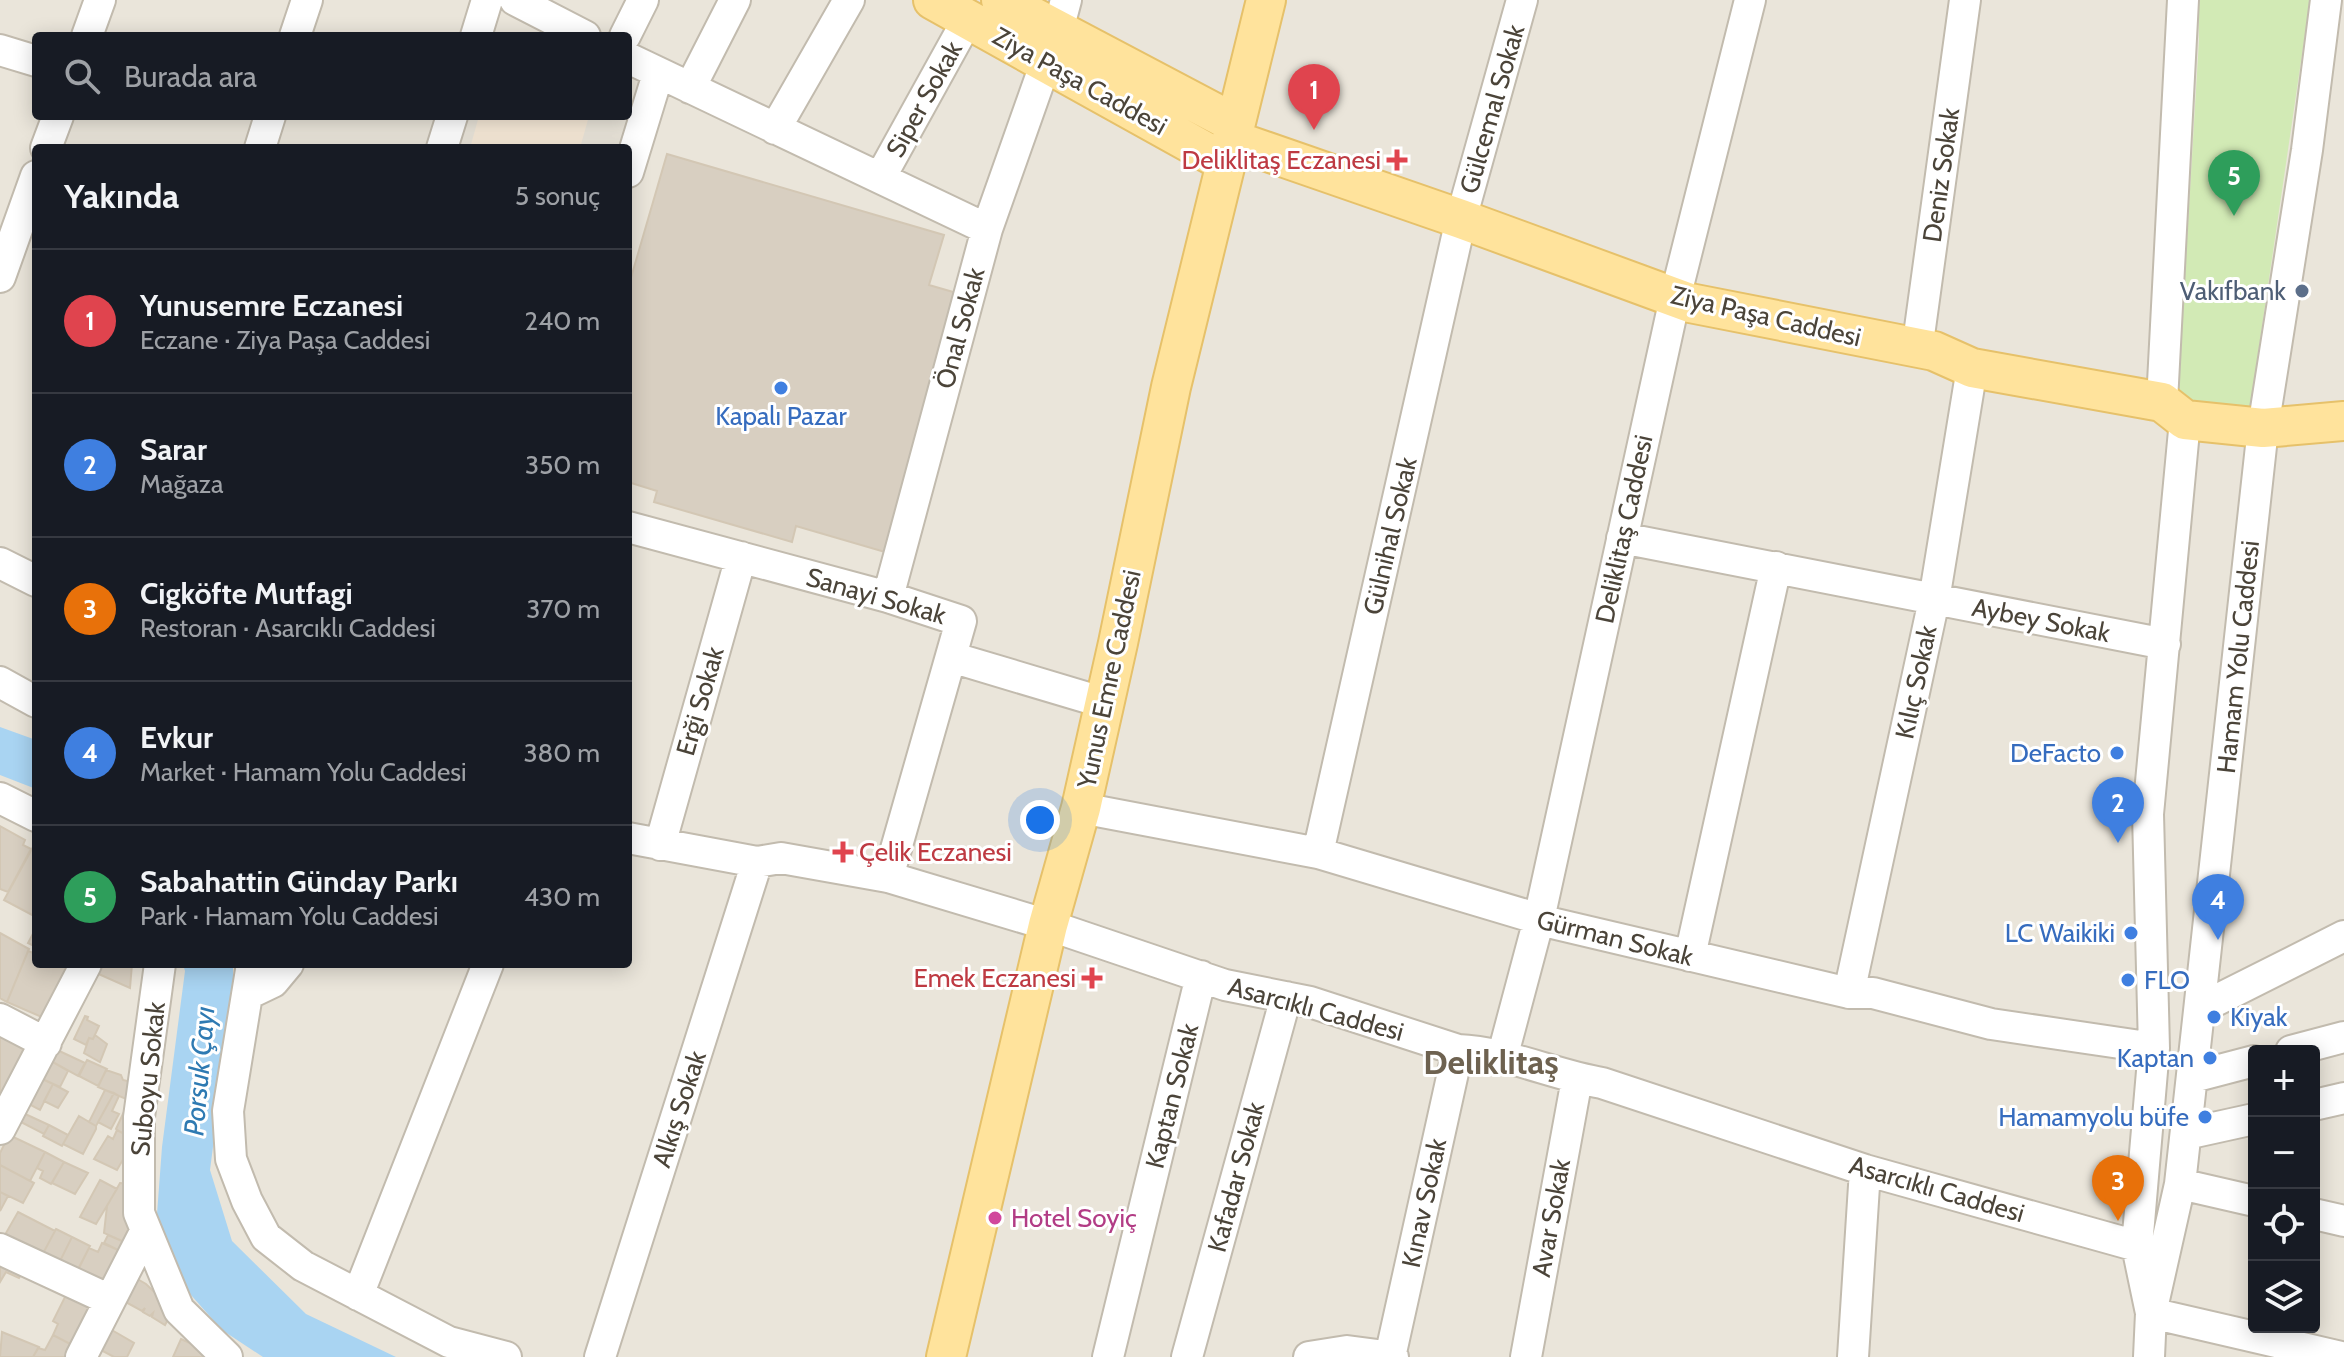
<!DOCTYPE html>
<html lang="tr">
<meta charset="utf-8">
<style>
:root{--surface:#171b24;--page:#20242c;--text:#f1f3f6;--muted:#9ea1a6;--line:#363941;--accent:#fc3f1d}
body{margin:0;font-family:Cabin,sans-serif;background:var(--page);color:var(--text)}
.controls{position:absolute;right:24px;bottom:24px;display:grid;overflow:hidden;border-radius:8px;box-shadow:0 4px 20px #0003}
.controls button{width:72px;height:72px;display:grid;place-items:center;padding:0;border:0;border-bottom:2px solid var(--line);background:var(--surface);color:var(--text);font:40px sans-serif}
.you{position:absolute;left:1040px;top:820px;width:28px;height:28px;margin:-20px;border:6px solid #fff;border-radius:50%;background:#1a73e8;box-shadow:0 0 0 12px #1a73e833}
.badge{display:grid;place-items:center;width:52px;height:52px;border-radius:50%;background:var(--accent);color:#fff;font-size:26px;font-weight:700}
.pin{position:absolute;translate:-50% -66px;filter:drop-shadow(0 2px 4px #0008)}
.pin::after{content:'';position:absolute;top:42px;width:28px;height:24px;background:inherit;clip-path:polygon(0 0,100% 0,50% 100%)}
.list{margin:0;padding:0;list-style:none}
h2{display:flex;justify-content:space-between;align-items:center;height:104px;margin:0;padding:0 32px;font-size:34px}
h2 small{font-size:26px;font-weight:400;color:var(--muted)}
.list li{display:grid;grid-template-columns:52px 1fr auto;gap:24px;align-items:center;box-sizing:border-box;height:144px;padding:0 32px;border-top:2px solid var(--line)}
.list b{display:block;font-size:30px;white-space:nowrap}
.list p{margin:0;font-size:26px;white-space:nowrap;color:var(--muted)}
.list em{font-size:26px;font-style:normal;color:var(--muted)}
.icon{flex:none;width:44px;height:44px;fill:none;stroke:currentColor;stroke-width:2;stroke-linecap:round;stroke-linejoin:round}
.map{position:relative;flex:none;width:2344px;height:1357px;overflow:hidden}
.search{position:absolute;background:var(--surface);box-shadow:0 4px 20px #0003;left:32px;top:32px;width:600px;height:88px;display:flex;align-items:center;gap:20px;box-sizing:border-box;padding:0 28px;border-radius:8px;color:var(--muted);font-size:30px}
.panel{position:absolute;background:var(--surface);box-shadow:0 4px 20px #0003;left:32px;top:144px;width:600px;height:824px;border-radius:8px}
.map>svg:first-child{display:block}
</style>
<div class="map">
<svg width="2344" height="1357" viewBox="0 0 2344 1357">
<rect width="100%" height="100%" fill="#f6f3ec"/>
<path fill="#eae5da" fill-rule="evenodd" d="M 0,0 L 2344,0 L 2344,1357 L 0,1357 ZM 36,36 L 628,36 L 628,116 L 36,116 ZM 36,148 L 628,148 L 628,964 L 36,964 ZM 2254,1051 L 2314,1051 L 2314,1327 L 2254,1327 Z"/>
<path fill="#f7ead8" d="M 479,116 L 589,116 L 580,148 L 470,148 Z"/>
<path fill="#d2eab5" d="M 2198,0 L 2310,0 L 2249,415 L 2194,407 L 2178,391 L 2199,40 Z"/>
<path fill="#a9d4f2" d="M 0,727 L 36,740 L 36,789 L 0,775 Z
M 183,964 L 233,964 L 233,992 L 210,1170 L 232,1241 L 306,1314 L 396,1357 L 263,1357 L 222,1330 L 183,1286 L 157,1214 L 162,1147 L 185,971 Z"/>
<path fill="#d8cfc1" stroke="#d3c7b4" stroke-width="2" d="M 667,154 L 944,235 L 929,285 L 960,294 L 885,552 L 796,526 L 792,542 L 654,502 L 657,491 L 628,482 L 628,288 Z
M 0,826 L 25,840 L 23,845 L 31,849 L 8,892 L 0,889 Z
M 33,847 L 36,848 L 36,917 L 4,900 Z
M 36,928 L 36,947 L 28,943 Z
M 0,933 L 29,949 L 7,1002 L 0,998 Z
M 28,951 L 36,954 L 36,964 L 71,966 L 44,1018 L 7,1002 Z
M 98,964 L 132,964 L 130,988 L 94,972 Z
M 85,1016 L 88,1017 L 87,1020 L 99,1026 L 93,1039 L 89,1038 L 86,1045 L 74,1039 Z
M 0,1032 L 29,1046 L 0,1100 Z
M 95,1035 L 107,1044 L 100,1062 L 84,1053 L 89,1038 L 93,1039 Z
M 55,1049 L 85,1063 L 78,1076 L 49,1060 Z
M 49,1060 L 68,1071 L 60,1087 L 40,1078 Z
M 87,1060 L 107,1069 L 98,1086 L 79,1076 Z
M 106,1070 L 121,1075 L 123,1080 L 131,1082 L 126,1099 L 98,1087 Z
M 40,1078 L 53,1084 L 40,1110 L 27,1103 Z
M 53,1084 L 68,1092 L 58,1108 L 44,1101 Z
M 105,1090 L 114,1093 L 96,1126 L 89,1122 Z
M 114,1093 L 119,1096 L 112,1111 L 119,1114 L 111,1129 L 98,1122 Z
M 129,1101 L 133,1140 L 116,1129 Z
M 23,1113 L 49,1125 L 44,1134 L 19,1121 Z
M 79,1116 L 96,1126 L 96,1129 L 83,1154 L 63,1144 Z
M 49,1125 L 68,1135 L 62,1146 L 43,1136 Z
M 117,1130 L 128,1136 L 129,1149 L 117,1170 L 94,1159 L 108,1136 L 113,1139 Z
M 9,1135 L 45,1152 L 30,1181 L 0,1165 L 0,1153 Z
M 45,1152 L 64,1162 L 51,1184 L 40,1178 L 43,1171 L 37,1168 Z
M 64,1162 L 88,1173 L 75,1194 L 52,1183 Z
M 0,1165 L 34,1183 L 23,1203 L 0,1192 Z
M 100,1180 L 117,1189 L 96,1224 L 80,1217 Z
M 120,1183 L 128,1184 L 131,1245 L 104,1233 L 107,1206 Z
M 0,1192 L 8,1196 L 0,1211 Z
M 18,1212 L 55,1231 L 40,1259 L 2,1240 Z
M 56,1229 L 72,1237 L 57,1267 L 40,1259 Z
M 108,1235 L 131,1245 L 126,1254 L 104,1243 Z
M 72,1237 L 90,1246 L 75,1275 L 57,1267 Z
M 102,1243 L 125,1253 L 105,1291 L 75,1276 L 89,1248 L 98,1252 Z
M 0,1256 L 24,1269 L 19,1278 L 6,1272 L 0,1282 Z
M 134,1277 L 146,1284 L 173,1310 L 165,1325 L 152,1317 L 153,1313 L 150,1316 L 143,1312 L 145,1308 L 142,1311 L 122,1300 Z
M 66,1295 L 95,1310 L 76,1347 L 53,1335 L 58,1324 L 53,1321 Z
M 110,1329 L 134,1343 L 127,1357 L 114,1357 L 99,1349 Z
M 2,1332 L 39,1347 L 33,1357 L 0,1357 Z
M 53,1335 L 76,1347 L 71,1357 L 33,1357 L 38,1348 L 45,1350 Z
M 181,1339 L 205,1350 L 202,1357 L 173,1357 Z"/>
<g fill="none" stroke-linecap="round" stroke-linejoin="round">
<defs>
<path id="minor" d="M 515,0 L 585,36
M 2326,0 L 2307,150 L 2263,428 L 2180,1184 L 2151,1313 L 2341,1357
M 1058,30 L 1066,0
M 87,36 L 100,0
M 295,36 L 307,0
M 476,36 L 487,0
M 625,36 L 643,0
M 0,50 L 36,61
M 628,58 L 987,229
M 690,88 L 735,0
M 775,129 L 849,0
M 46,148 L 58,116
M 260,148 L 270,116
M 442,148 L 452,116
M 628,172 L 658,74
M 880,178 L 968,19
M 0,277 L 36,176
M 1917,350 L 1965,0
M 2162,402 L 2183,0
M 628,527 L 888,597 L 961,621 L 888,877
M 1622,538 L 2165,644
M 0,563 L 36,581
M 888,597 L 987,229 L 1046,62
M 951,657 L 1105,703
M 0,682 L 36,702
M 0,798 L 36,816
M 1081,808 L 1318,853 L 1556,924 L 1849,993 L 1873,993 L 1991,1024 L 2154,1048
M 628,838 L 757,862 L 781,858 L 888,877 L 1048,925 L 1225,985 L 1310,1002 L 1458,1050 C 1507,1052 1554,1075 1602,1083 L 1865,1170 L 2137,1246
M 660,845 L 741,557
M 1318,853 L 1461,219 L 1522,0
M 1690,956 L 1776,567
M 160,964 L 139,1117 L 139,1213 L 179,1310 L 227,1357
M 252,964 L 228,1111 L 231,1159 L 247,1201 L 266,1237 L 303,1266 L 449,1342 L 506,1357
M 1849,993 L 1934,600 L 1972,368
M 248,994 L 273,982 L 288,964
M 2201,1008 L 2344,936
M 0,1019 L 46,1043
M 2291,1051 L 2344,1037
M 1502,1058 L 1539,919 L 1675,298 L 1750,0
M 2193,1077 L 2254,1061
M 2314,1105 L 2344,1098
M 0,1129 L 86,964
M 2186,1134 L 2254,1119
M 2180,1184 L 2254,1201
M 2314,1214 L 2344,1221
M 0,1249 L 110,1300
M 358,1295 L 488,964
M 81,1357 L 146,1230
M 600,1357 L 757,862
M 1108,1357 L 1201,976
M 1187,1357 L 1286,997
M 1309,1357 L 1347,1351 L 1393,1357
M 1390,1357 L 1458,1050
M 1526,1357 L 1577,1079
M 1853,1357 L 1865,1170
M 2149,1357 L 2151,1313 L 2137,1246 L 2154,1048 L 2148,814 L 2185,420"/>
<path id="major" d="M 933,0 L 1226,163
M 1001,0 L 1234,123
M 1233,140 L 1461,219 L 1690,303 L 1934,351 L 1972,368 L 2162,402 L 2185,420 L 2263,428 L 2344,421
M 946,1357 L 1048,925 L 1081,808 L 1118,643 L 1171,387 L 1266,0"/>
</defs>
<use href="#minor" stroke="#c2bbae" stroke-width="34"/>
<use href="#major" stroke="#e6c16a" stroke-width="42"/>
<use href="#minor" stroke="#fff" stroke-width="30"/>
<use href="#major" stroke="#ffe39c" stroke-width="38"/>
</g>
<g fill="#e0444e" stroke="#fff" stroke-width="3">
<path d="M1393 148h8v8h8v8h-8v8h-8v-8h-8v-8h8z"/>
<path d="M839 840h8v8h8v8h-8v8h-8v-8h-8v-8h8z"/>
<path d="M1088 966h8v8h8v8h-8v8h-8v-8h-8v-8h8z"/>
</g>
<circle fill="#5c6f8a" stroke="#fff" stroke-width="3" cx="2302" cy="291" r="8"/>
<g fill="#3f7fe0" stroke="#fff" stroke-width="3">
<circle cx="781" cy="388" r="8"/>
<circle cx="2117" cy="753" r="8"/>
<circle cx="2131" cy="933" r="8"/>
<circle cx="2128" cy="980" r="8"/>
<circle cx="2214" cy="1017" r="8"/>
<circle cx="2210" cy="1058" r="8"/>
<circle cx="2205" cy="1117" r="8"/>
</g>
<circle fill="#d1479c" stroke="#fff" stroke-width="3" cx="995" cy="1218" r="8"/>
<g text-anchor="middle" stroke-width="6" stroke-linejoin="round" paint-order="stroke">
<g font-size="26" fill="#4b4439" stroke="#fff">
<text transform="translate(1080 81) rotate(29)" y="9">Ziya Paşa Caddesi</text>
<text transform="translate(924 99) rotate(-61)" y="9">Siper Sokak</text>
<text transform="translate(1492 109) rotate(-74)" y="9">Gülcemal Sokak</text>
<text transform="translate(1941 175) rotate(-82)" y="9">Deniz Sokak</text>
<text transform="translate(1766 316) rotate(13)" y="9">Ziya Paşa Caddesi</text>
<text transform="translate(960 328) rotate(-75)" y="9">Önal Sokak</text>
<text transform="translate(1624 529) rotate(-78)" y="9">Deliklitaş Caddesi</text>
<text transform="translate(1390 536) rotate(-77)" y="9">Gülnihal Sokak</text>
<text transform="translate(876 596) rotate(16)" y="9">Sanayi Sokak</text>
<text transform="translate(2041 620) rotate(11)" y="9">Aybey Sokak</text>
<text transform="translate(2238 657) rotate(-84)" y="9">Hamam Yolu Caddesi</text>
<text transform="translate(1109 679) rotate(-78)" y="9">Yunus Emre Caddesi</text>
<text transform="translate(1916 682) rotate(-78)" y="9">Kılıç Sokak</text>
<text transform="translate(700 701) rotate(-74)" y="9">Erği Sokak</text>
<text transform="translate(1615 938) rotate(14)" y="9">Gürman Sokak</text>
<text transform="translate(1316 1009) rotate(15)" y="9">Asarcıklı Caddesi</text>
<text transform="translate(148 1079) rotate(-84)" y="9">Suboyu Sokak</text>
<text transform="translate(1172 1096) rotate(-76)" y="9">Kaptan Sokak</text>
<text transform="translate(679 1109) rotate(-72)" y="9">Alkış Sokak</text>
<text transform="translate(1236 1177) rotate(-75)" y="9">Kafadar Sokak</text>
<text transform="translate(1937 1189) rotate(16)" y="9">Asarcıklı Caddesi</text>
<text transform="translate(1424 1203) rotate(-78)" y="9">Kınav Sokak</text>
<text transform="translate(1551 1218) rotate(-80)" y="9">Avar Sokak</text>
</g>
<g font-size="26" fill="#be3a42" stroke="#fff" text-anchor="end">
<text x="1381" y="169">Deliklitaş Eczanesi</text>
<text x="859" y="861" text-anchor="start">Çelik Eczanesi</text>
<text x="1076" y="987">Emek Eczanesi</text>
</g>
<g font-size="26" fill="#4e5e75" stroke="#fff" text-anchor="end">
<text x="2286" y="300">Vakıfbank</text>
</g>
<g font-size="26" fill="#366cbe" stroke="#fff" text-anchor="end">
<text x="781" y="425" text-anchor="middle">Kapalı Pazar</text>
<text x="2101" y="762">DeFacto</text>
<text x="2115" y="942">LC Waikiki</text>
<text x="2144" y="989" text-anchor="start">FLO</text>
<text x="2230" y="1026" text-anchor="start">Kiyak</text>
<text x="2194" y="1067">Kaptan</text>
<text x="2189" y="1126">Hamamyolu büfe</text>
</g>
<g font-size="26" fill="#b23c85" stroke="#fff" text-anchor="start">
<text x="1011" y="1227">Hotel Soyiç</text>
</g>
<g font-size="28" font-style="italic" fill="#2e7ab2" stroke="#fff">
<text transform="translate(199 1071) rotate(-85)" y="10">Porsuk Çayı</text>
</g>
<g font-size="34" font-weight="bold" fill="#6e6250" stroke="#fff">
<text x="1491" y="1074">Deliklitaş</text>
</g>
</g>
</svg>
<div class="controls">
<button>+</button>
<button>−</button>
<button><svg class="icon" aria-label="locate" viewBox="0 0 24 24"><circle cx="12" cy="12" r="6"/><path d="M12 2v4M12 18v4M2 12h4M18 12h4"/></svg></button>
<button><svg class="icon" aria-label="layers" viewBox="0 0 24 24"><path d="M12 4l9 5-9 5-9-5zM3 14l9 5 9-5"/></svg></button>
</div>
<div class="you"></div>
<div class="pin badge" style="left:1314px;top:130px;background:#e0444e">1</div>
<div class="pin badge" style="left:2118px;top:843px;background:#3f7fe0">2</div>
<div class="pin badge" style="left:2118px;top:1221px;background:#e8710a">3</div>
<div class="pin badge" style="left:2218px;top:940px;background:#3f7fe0">4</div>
<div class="pin badge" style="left:2234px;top:216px;background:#2e9e5b">5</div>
<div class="search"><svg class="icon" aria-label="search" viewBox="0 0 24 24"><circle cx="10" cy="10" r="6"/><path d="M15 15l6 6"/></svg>Burada ara</div>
<section class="panel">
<h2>Yakında<small>5 sonuç</small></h2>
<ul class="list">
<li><span class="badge" style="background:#e0444e">1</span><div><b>Yunusemre Eczanesi</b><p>Eczane · Ziya Paşa Caddesi</p></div><em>240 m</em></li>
<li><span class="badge" style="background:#3f7fe0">2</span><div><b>Sarar</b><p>Mağaza</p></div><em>350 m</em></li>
<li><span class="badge" style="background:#e8710a">3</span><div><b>Cigköfte Mutfagi</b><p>Restoran · Asarcıklı Caddesi</p></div><em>370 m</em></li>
<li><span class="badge" style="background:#3f7fe0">4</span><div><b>Evkur</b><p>Market · Hamam Yolu Caddesi</p></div><em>380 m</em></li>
<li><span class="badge" style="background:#2e9e5b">5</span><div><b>Sabahattin Günday Parkı</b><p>Park · Hamam Yolu Caddesi</p></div><em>430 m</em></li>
</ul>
</section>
</div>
